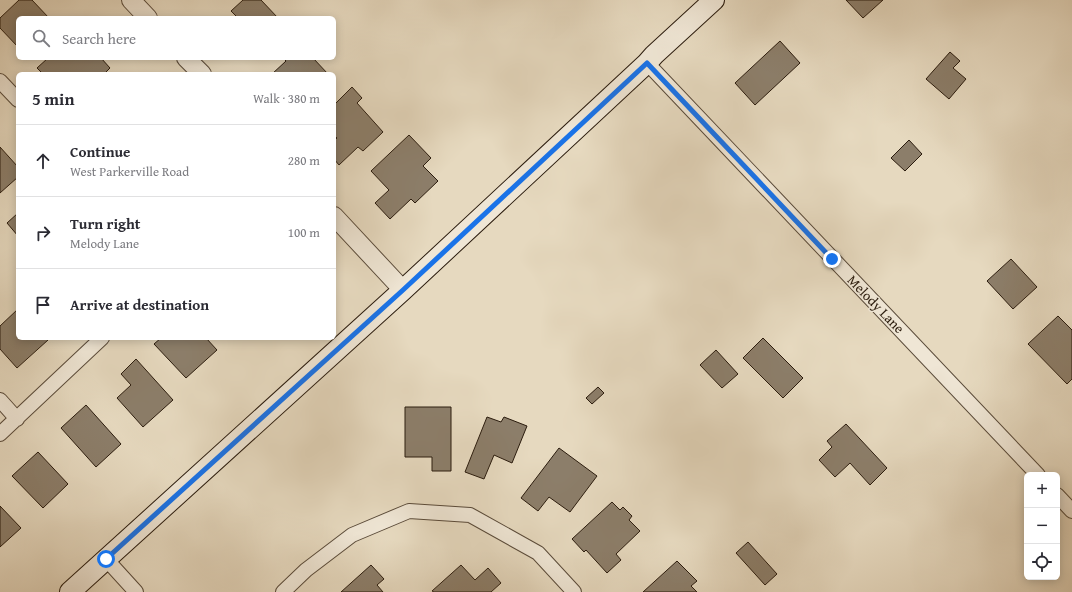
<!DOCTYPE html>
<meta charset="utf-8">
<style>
:root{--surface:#fff;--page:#f7f7f7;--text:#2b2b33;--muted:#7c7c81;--line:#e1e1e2}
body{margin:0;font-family:"Gentium Book Plus",serif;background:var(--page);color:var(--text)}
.controls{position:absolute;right:12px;bottom:12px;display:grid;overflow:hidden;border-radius:6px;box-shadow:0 2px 10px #0003}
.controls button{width:36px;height:36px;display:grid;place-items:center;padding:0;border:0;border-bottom:1px solid var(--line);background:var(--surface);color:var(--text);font:20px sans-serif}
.stop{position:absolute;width:12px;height:12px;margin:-9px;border:3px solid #1a73e8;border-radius:50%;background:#fff}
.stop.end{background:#1a73e8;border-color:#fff;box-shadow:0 1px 4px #0008}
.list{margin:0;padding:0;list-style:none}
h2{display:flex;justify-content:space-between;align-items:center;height:52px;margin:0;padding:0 16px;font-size:17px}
h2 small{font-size:13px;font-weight:400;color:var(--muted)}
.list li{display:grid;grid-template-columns:26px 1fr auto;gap:12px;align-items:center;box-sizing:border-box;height:72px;padding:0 16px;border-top:1px solid var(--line)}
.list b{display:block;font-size:15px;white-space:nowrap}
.list p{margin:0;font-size:13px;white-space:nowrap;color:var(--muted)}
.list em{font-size:13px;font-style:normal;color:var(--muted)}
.icon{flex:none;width:22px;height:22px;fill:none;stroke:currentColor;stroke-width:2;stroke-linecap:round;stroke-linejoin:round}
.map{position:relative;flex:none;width:1072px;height:592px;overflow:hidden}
.search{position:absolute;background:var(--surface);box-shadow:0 2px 10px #0003;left:16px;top:16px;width:320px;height:44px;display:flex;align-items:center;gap:10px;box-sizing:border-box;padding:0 14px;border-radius:6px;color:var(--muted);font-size:15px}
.panel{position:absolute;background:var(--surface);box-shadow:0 2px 10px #0003;left:16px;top:72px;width:320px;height:268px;border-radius:6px}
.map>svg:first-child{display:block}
</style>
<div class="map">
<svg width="1072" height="592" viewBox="0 0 1072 592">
<rect width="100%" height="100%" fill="#e6d9bf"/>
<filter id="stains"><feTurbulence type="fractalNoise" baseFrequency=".005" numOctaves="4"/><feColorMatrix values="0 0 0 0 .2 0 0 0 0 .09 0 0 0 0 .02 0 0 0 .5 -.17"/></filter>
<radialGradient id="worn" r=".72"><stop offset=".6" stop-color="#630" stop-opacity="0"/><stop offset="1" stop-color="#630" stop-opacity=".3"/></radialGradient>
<path fill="#8c7e6a" stroke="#2b1c0e" d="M 19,0 L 32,0 L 49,18 L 18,18 L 18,47 L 0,28 L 0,18 Z
M 243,0 L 261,0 L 278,18 L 233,18 L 236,16 L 231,11 Z
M 846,0 L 883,0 L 863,18 Z
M 780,41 L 800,63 L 755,105 L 735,83 Z
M 950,52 L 960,61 L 953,68 L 966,79 L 949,99 L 926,79 Z
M 48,58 L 101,58 L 110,68 L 104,74 L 43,74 L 37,68 Z
M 283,58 L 313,58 L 328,74 L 272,74 L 286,61 Z
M 352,87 L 362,98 L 357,103 L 383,132 L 363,151 L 358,147 L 339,165 L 334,159 L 334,141 L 337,138 L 334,135 L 334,105 Z
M 409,135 L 431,158 L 423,166 L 438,181 L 415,203 L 411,199 L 390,219 L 375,203 L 389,190 L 371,171 Z
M 909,140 L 922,154 L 905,171 L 891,158 Z
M 0,147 L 18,167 L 18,177 L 0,193 Z
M 18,213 L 18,236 L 7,223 Z
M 1011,259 L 1037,287 L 1013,309 L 987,281 Z
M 18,309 L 18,338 L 46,338 L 48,340 L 17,368 L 0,349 L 0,326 Z
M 1058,316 L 1072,330 L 1072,379 L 1067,384 L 1028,344 Z
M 161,338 L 206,338 L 217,350 L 186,378 L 154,344 Z
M 763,338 L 803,378 L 783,398 L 743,358 Z
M 716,350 L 738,374 L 722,388 L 700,365 Z
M 136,359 L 173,400 L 143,427 L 117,398 L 131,385 L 121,374 Z
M 598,387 L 604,393 L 592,404 L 586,398 Z
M 86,405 L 121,444 L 96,467 L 61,428 Z
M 405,407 L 451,407 L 451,471 L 432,471 L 432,457 L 405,457 Z
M 487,417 L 501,422 L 504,417 L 527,426 L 512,463 L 494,455 L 484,479 L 465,472 Z
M 846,424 L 887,468 L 870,485 L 850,463 L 835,477 L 819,460 L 832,447 L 827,441 Z
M 559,448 L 597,476 L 570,512 L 549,497 L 538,511 L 521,498 Z
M 38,452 L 68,484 L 43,508 L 12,476 Z
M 612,502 L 620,510 L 623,507 L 632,516 L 629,520 L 640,531 L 616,554 L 621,560 L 607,573 L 586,550 L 584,552 L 572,539 Z
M 0,506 L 21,528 L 0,547 Z
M 748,542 L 777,574 L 765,585 L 736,553 Z
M 677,561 L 697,581 L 691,586 L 697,592 L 643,592 Z
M 371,565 L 384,579 L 377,585 L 383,592 L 341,592 Z
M 461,565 L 475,580 L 488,568 L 501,583 L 491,592 L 434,592 L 432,591 Z"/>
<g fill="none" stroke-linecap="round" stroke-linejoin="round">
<defs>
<path id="minor" d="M 647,63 L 1038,475
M 0,81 L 18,100
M 0,400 L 17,419
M 0,434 L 102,338
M 1057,495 L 1072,511
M 106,559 L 136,592
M 283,592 L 306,570 L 352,535 L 409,511 L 470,515 L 538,553 L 574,592"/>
<path id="tertiary" d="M 131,0 L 148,18
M 186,58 L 202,74
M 334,216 L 403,290"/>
<path id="secondary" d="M 70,592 L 403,290 L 647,63 L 654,55 L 714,0"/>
</defs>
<use href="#minor" stroke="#5a4b3a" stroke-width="16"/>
<use href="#tertiary" stroke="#5a4b3a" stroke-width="20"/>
<use href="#secondary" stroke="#2b1c0e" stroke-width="22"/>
<use href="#minor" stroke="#efe6d5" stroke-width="14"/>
<use href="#tertiary" stroke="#efe6d5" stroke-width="18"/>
<use href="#secondary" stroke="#efe6d5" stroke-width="20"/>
</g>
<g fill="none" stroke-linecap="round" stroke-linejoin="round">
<path stroke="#1a73e8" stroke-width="5" d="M 106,559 L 403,290 L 647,63 L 832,259"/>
</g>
<g text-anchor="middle" stroke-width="3" stroke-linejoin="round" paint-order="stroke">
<g font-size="14" fill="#2b1c0e" stroke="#efe6d5">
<text transform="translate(876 304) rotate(46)" y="5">Melody Lane</text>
</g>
</g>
<rect width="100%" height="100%" filter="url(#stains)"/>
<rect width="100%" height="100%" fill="url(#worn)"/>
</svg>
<div class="controls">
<button>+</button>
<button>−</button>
<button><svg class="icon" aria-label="locate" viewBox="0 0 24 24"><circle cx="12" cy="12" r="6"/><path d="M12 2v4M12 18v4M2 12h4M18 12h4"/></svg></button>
</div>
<div class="stop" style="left:106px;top:559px"></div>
<div class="stop end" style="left:832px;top:259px"></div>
<div class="search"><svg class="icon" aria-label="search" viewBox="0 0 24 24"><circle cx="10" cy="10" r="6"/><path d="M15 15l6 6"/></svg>Search here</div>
<section class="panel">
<h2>5 min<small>Walk · 380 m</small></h2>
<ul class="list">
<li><svg class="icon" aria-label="ahead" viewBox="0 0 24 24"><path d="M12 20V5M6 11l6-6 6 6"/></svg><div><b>Continue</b><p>West Parkerville Road</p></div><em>280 m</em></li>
<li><svg class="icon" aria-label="right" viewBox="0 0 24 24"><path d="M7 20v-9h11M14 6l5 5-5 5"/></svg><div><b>Turn right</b><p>Melody Lane</p></div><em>100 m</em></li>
<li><svg class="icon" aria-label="arrive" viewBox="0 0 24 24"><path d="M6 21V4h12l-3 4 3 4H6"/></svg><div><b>Arrive at destination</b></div></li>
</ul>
</section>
</div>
